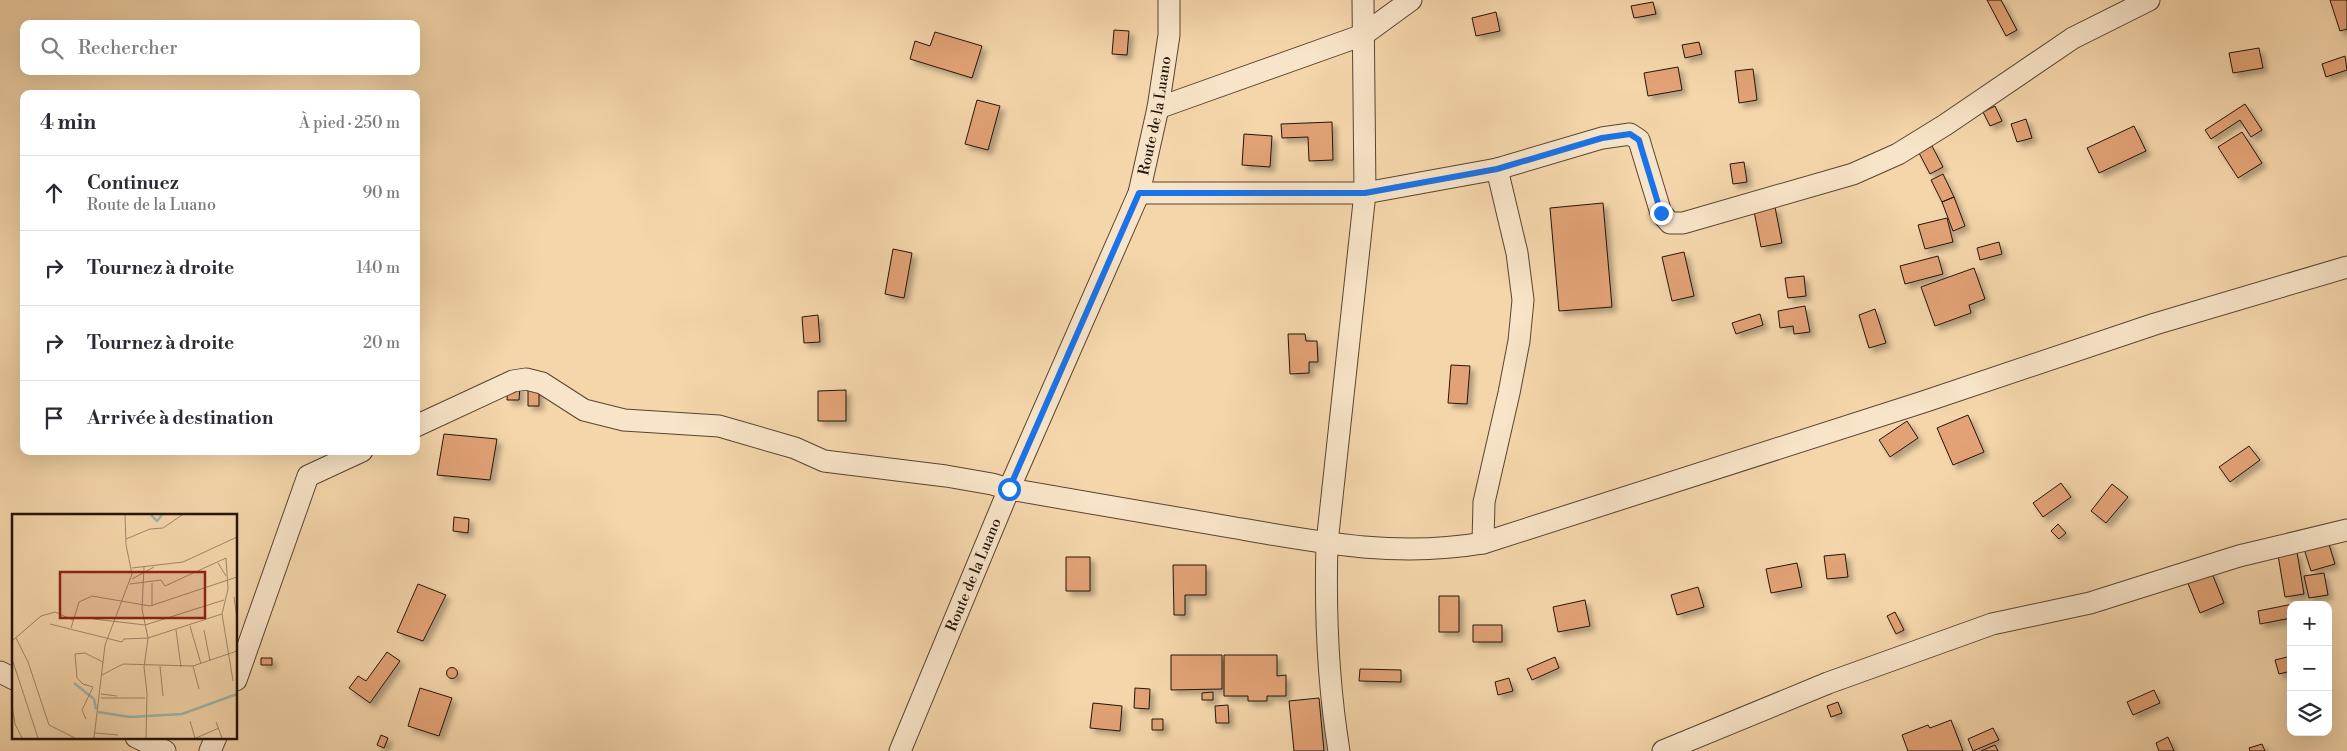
<!DOCTYPE html>
<html lang="fr">
<meta charset="utf-8">
<style>
:root{--surface:#fff;--page:#f2f2f3;--text:#2b2b33;--muted:#7c7c81;--line:#e1e1e2}
body{margin:0;font-family:"Libre Bodoni",serif;background:var(--page);color:var(--text)}
.controls{position:absolute;right:15px;bottom:15px;display:grid;overflow:hidden;border-radius:10px;box-shadow:0 5px 20px #0002}
.controls button{width:45px;height:45px;display:grid;place-items:center;padding:0;border:0;border-bottom:1px solid var(--line);background:var(--surface);color:var(--text);font:25px sans-serif}
.stop{position:absolute;width:15px;height:15px;margin:-11px;border:4px solid #1a73e8;border-radius:50%;background:#fff}
.stop.end{background:#1a73e8;border-color:#fff;box-shadow:0 1px 5px #0008}
.list{margin:0;padding:0;list-style:none}
h2{display:flex;justify-content:space-between;align-items:center;height:65px;margin:0;padding:0 20px;font-size:21px}
h2 small{font-size:16px;font-weight:400;color:var(--muted)}
.list li{display:grid;grid-template-columns:32px 1fr auto;gap:15px;align-items:center;box-sizing:border-box;height:75px;padding:0 20px;border-top:1px solid var(--line)}
.list b{display:block;font-size:19px;white-space:nowrap}
.list p{margin:0;font-size:16px;white-space:nowrap;color:var(--muted)}
.list em{font-size:16px;font-style:normal;color:var(--muted)}
.icon{flex:none;width:28px;height:28px;fill:none;stroke:currentColor;stroke-width:2;stroke-linecap:round;stroke-linejoin:round}
.map{position:relative;flex:none;width:2347px;height:751px;overflow:hidden}
.search{position:absolute;background:var(--surface);box-shadow:0 5px 20px #0002;left:20px;top:20px;width:400px;height:55px;display:flex;align-items:center;gap:12px;box-sizing:border-box;padding:0 18px;border-radius:10px;color:var(--muted);font-size:19px}
.panel{position:absolute;background:var(--surface);box-shadow:0 5px 20px #0002;left:20px;top:90px;width:400px;height:365px;border-radius:10px}
.map>svg:first-child{display:block}
</style>
<div class="map">
<svg width="2347" height="751" viewBox="0 0 2347 751">
<defs>
<filter id="shadow"><feDropShadow dx="4.5" dy="4.5" stdDeviation="2.5" flood-color="#0004"/></filter>
</defs>
<rect width="100%" height="100%" fill="#f5d6ab"/>
<filter id="stains"><feTurbulence type="fractalNoise" baseFrequency=".004" numOctaves="4"/><feColorMatrix values="0 0 0 0 .2 0 0 0 0 .09 0 0 0 0 .02 0 0 0 .5 -.17"/></filter>
<radialGradient id="worn" r=".72"><stop offset=".6" stop-color="#630" stop-opacity="0"/><stop offset="1" stop-color="#630" stop-opacity=".3"/></radialGradient>
<path fill="#e2a276" stroke="#23140a" filter="url(#shadow)" d="M 1987,0 L 2001,0 L 2017,30 L 2006,36 Z
M 2330,0 L 2347,0 L 2347,29 L 2340,31 Z
M 1653,2 L 1656,14 L 1634,18 L 1631,6 Z
M 1496,12 L 1500,31 L 1476,36 L 1472,18 Z
M 1114,30 L 1129,31 L 1127,55 L 1112,54 Z
M 935,32 L 982,46 L 972,78 L 910,59 L 915,41 L 930,46 Z
M 1699,42 L 1702,54 L 1685,58 L 1682,45 Z
M 2259,48 L 2263,68 L 2233,73 L 2229,53 Z
M 2345,56 L 2347,70 L 2326,77 L 2322,64 Z
M 1678,67 L 1682,90 L 1648,96 L 1644,73 Z
M 1753,69 L 1757,100 L 1739,103 L 1735,71 Z
M 977,100 L 1000,106 L 988,150 L 965,144 Z
M 2245,104 L 2262,130 L 2251,137 L 2240,120 L 2211,139 L 2205,130 Z
M 1995,106 L 2002,121 L 1990,126 L 1983,112 Z
M 2026,119 L 2032,138 L 2017,142 L 2011,124 Z
M 1332,122 L 1333,160 L 1309,161 L 1308,137 L 1282,138 L 1281,124 Z
M 2134,126 L 2146,151 L 2099,173 L 2087,148 Z
M 2242,132 L 2262,163 L 2238,178 L 2218,147 Z
M 1244,134 L 1272,136 L 1270,167 L 1242,165 Z
M 1932,146 L 1943,167 L 1930,174 L 1919,153 Z
M 1744,162 L 1747,182 L 1733,184 L 1730,164 Z
M 1943,174 L 1954,197 L 1942,202 L 1931,180 Z
M 1954,197 L 1965,226 L 1953,231 L 1942,202 Z
M 1603,203 L 1612,307 L 1559,311 L 1550,208 Z
M 1775,207 L 1782,243 L 1761,247 L 1754,211 Z
M 1947,218 L 1953,242 L 1925,249 L 1918,225 Z
M 1999,242 L 2002,254 L 1980,260 L 1977,248 Z
M 893,249 L 912,253 L 904,298 L 885,294 Z
M 1684,252 L 1694,296 L 1672,301 L 1662,257 Z
M 1938,256 L 1943,274 L 1905,284 L 1900,266 Z
M 1974,268 L 1985,299 L 1969,305 L 1971,313 L 1935,326 L 1921,287 Z
M 1804,276 L 1806,296 L 1788,298 L 1785,278 Z
M 1805,306 L 1810,332 L 1794,334 L 1793,326 L 1780,328 L 1778,311 Z
M 1875,309 L 1886,343 L 1869,348 L 1859,315 Z
M 1760,314 L 1763,325 L 1736,334 L 1732,323 Z
M 818,315 L 820,342 L 804,343 L 802,317 Z
M 1288,334 L 1305,334 L 1306,341 L 1317,341 L 1318,362 L 1309,362 L 1309,373 L 1290,374 Z
M 1451,365 L 1470,366 L 1467,404 L 1448,403 Z
M 528,383 L 539,383 L 539,406 L 528,406 Z
M 508,384 L 520,384 L 519,400 L 507,400 Z
M 846,390 L 846,421 L 818,421 L 818,391 Z
M 1968,415 L 1984,452 L 1953,465 L 1937,428 Z
M 1907,421 L 1918,438 L 1890,457 L 1879,440 Z
M 444,434 L 497,439 L 490,480 L 437,475 Z
M 2249,446 L 2260,460 L 2230,482 L 2219,467 Z
M 2061,483 L 2071,497 L 2043,517 L 2033,503 Z
M 2112,484 L 2128,497 L 2106,523 L 2091,511 Z
M 454,517 L 469,519 L 468,533 L 453,531 Z
M 2058,524 L 2066,533 L 2059,539 L 2051,531 Z
M 2328,541 L 2335,564 L 2311,571 L 2304,549 Z
M 2297,552 L 2304,594 L 2285,597 L 2278,555 Z
M 1845,554 L 1848,577 L 1827,579 L 1824,556 Z
M 1066,557 L 1090,557 L 1090,591 L 1066,591 Z
M 1797,563 L 1802,587 L 1771,593 L 1766,569 Z
M 1173,565 L 1206,565 L 1206,595 L 1185,595 L 1185,615 L 1174,615 Z
M 2211,571 L 2224,603 L 2200,613 L 2187,581 Z
M 2324,573 L 2328,595 L 2309,598 L 2304,576 Z
M 418,584 L 446,595 L 423,641 L 397,632 Z
M 1698,587 L 1704,607 L 1677,615 L 1671,595 Z
M 1439,596 L 1459,596 L 1459,632 L 1439,632 Z
M 1585,600 L 1590,626 L 1558,632 L 1553,607 Z
M 2303,602 L 2303,605 L 2291,605 L 2291,618 L 2260,624 L 2258,611 Z
M 1895,612 L 1904,630 L 1896,634 L 1887,616 Z
M 1473,625 L 1502,625 L 1502,642 L 1473,642 Z
M 387,652 L 400,661 L 370,703 L 349,688 L 358,676 L 366,681 Z
M 1171,655 L 1222,655 L 1222,689 L 1171,690 Z
M 1224,655 L 1277,655 L 1277,676 L 1286,675 L 1286,696 L 1267,696 L 1267,701 L 1248,701 L 1248,696 L 1224,696 Z
M 2291,656 L 2291,671 L 2279,674 L 2275,660 Z
M 1555,657 L 1559,668 L 1532,680 L 1527,669 Z
M 261,658 L 272,658 L 272,665 L 261,665 Z
M446.5 673a5.5 5.5 0 1 1 11 0a5.5 5.5 0 1 1-11 0Z
M 1360,669 L 1401,670 L 1401,682 L 1359,681 Z
M 1509,678 L 1513,691 L 1498,695 L 1495,682 Z
M 420,688 L 452,698 L 439,736 L 408,726 Z
M 1135,688 L 1150,689 L 1149,709 L 1134,708 Z
M 2154,690 L 2160,703 L 2133,715 L 2127,702 Z
M 1213,692 L 1213,700 L 1202,700 L 1202,693 Z
M 1319,698 L 1324,751 L 1294,751 L 1289,701 Z
M 1838,702 L 1842,713 L 1831,717 L 1827,706 Z
M 1093,703 L 1122,706 L 1120,731 L 1090,728 Z
M 1228,705 L 1229,723 L 1216,723 L 1215,706 Z
M 1152,719 L 1163,719 L 1163,730 L 1152,730 Z
M 1951,720 L 1963,751 L 1908,751 L 1902,735 L 1928,725 L 1930,728 Z
M 1993,728 L 1999,740 L 1973,751 L 1968,739 Z
M 381,735 L 388,738 L 384,748 L 377,745 Z
M 2168,737 L 2174,751 L 2159,751 L 2156,743 Z
M 2262,744 L 2265,751 L 2250,751 L 2249,748 Z
M 1995,745 L 1998,751 L 1981,751 Z"/>
<g fill="none" stroke-linecap="round" stroke-linejoin="round">
<defs>
<g id="minor">
<path d="M 1158,108 L 1363,35 L 1411,0"/>
<path d="M 1139,193 L 1365,193 L 1497,169 L 1602,138 L 1630,134 L 1639,140 L 1641,147 L 1661,213 L 1670,223 L 1683,223 L 1853,174 L 1898,154 L 1945,125 L 2073,38 L 2149,0"/>
<path d="M 416,426 L 513,381 L 526,379 L 542,383 L 584,410 L 624,420 L 719,426 L 795,448 L 824,461 L 946,476 L 992,484 L 1009,489 C 1083,502 1156,514 1230,527 C 1316,542 1396,558 1483,543 L 1923,402 L 2155,324 L 2347,267"/>
<path d="M 1483,543 L 1484,502 L 1509,393 L 1519,341 L 1523,300 L 1517,253 L 1497,169"/>
<path d="M 0,672 L 14,679"/>
<path d="M 236,680 L 308,476 L 362,451"/>
<path d="M 136,737 L 165,751"/>
<path d="M 210,751 L 216,737"/>
<path id="s1" d="M 900,751 L 1009,489 L 1139,193 L 1158,108 L 1169,35 L 1169,0"/>
<path d="M 1339,751 C 1328,683 1325,612 1327,543 L 1365,193 L 1363,0"/>
<path d="M 1663,751 L 1828,683 L 1992,624 L 2090,603 L 2239,556 L 2347,530"/>
</g>
</defs>
<use href="#minor" stroke="#584432" stroke-width="23"/>
<use href="#minor" stroke="#f8e4c8" stroke-width="21"/>
</g>
<g fill="none" stroke-linecap="round" stroke-linejoin="round">
<path stroke="#1a73e8" stroke-width="6" d="M 1009,489 L 1139,193 L 1365,193 L 1497,169 L 1602,138 L 1630,134 L 1639,140 L 1641,147 L 1661,213"/>
</g>
<g text-anchor="middle" stroke-width="5" stroke-linejoin="round" paint-order="stroke">
<g font-size="15" fill="#23140a" stroke="#f8e4c8">
<text dy="5" stroke="none"><textPath href="#s1" startOffset="686">Route de la Luano</textPath></text>
<text dy="5" stroke="none"><textPath href="#s1" startOffset="191">Route de la Luano</textPath></text>
</g>
</g>
<g transform="translate(12 514)">
<rect width="225" height="225" fill="#f5d6ab"/>
<path fill="none" stroke="#9eb7b0" stroke-width="2.5" d="M 139,1 L 145,7 L 150,1M 62,169 L 82,185 L 84,195M 86,198 L 118,203 L 170,200 L 225,180"/>
<path fill="none" stroke="#a1886b" stroke-width="1" d="M 114,25 L 138,15 L 151,14 L 170,1M 206,49 L 214,62M 132,53 L 130,95 L 136,124 L 132,153 L 135,179 L 134,224M 120,54 L 171,48 L 225,23M 120,65 L 142,53M 118,70 L 149,66 L 153,72 L 214,44 L 216,75 L 210,100 L 221,167M 222,83 L 225,104M 140,92 L 140,69M 82,105 L 133,111 L 212,86M 38,110 L 110,128 L 112,125 L 136,124 L 210,100M 178,112 L 189,150M 59,114 L 67,88 L 80,82 L 138,92 L 225,63M 164,116 L 169,153M 192,116 L 198,147M 4,124 L 16,148 L 37,211 L 63,224M 0,127 L 29,102 L 43,98 L 61,106M 0,145 L 26,224M 148,152 L 151,182M 181,152 L 187,175M 90,161 L 111,150 L 181,152 L 225,137M 89,180 L 105,182M 89,184 L 133,184M 0,192 L 3,210 L 10,224M 74,205 L 70,196 L 81,173 L 71,170 L 65,164 L 63,140 L 73,139 L 91,148M 178,207 L 183,224M 204,208 L 210,224M 83,219 L 106,221M 82,224 L 93,131 L 120,60 L 114,31 L 113,1M 184,224 L 207,214"/>
<path fill="#8f2418" fill-opacity="0.15" stroke="#8f2418" stroke-width="2.5" d="M 48,58 L 193,58 L 193,104 L 48,104 Z"/>
<rect width="225" height="225" fill="none" stroke="#23140a" stroke-width="2.5"/>
</g>
<rect width="100%" height="100%" filter="url(#stains)"/>
<rect width="100%" height="100%" fill="url(#worn)"/>
</svg>
<div class="controls">
<button>+</button>
<button>−</button>
<button><svg class="icon" aria-label="layers" viewBox="0 0 24 24"><path d="M12 4l9 5-9 5-9-5zM3 14l9 5 9-5"/></svg></button>
</div>
<div class="stop" style="left:1009px;top:489px"></div>
<div class="stop end" style="left:1661px;top:213px"></div>
<div class="search"><svg class="icon" aria-label="search" viewBox="0 0 24 24"><circle cx="10" cy="10" r="6"/><path d="M15 15l6 6"/></svg>Rechercher</div>
<section class="panel">
<h2>4 min<small>À pied · 250 m</small></h2>
<ul class="list">
<li><svg class="icon" aria-label="ahead" viewBox="0 0 24 24"><path d="M12 20V5M6 11l6-6 6 6"/></svg><div><b>Continuez</b><p>Route de la Luano</p></div><em>90 m</em></li>
<li><svg class="icon" aria-label="right" viewBox="0 0 24 24"><path d="M7 20v-9h11M14 6l5 5-5 5"/></svg><div><b>Tournez à droite</b></div><em>140 m</em></li>
<li><svg class="icon" aria-label="right" viewBox="0 0 24 24"><path d="M7 20v-9h11M14 6l5 5-5 5"/></svg><div><b>Tournez à droite</b></div><em>20 m</em></li>
<li><svg class="icon" aria-label="arrive" viewBox="0 0 24 24"><path d="M6 21V4h12l-3 4 3 4H6"/></svg><div><b>Arrivée à destination</b></div></li>
</ul>
</section>
</div>
